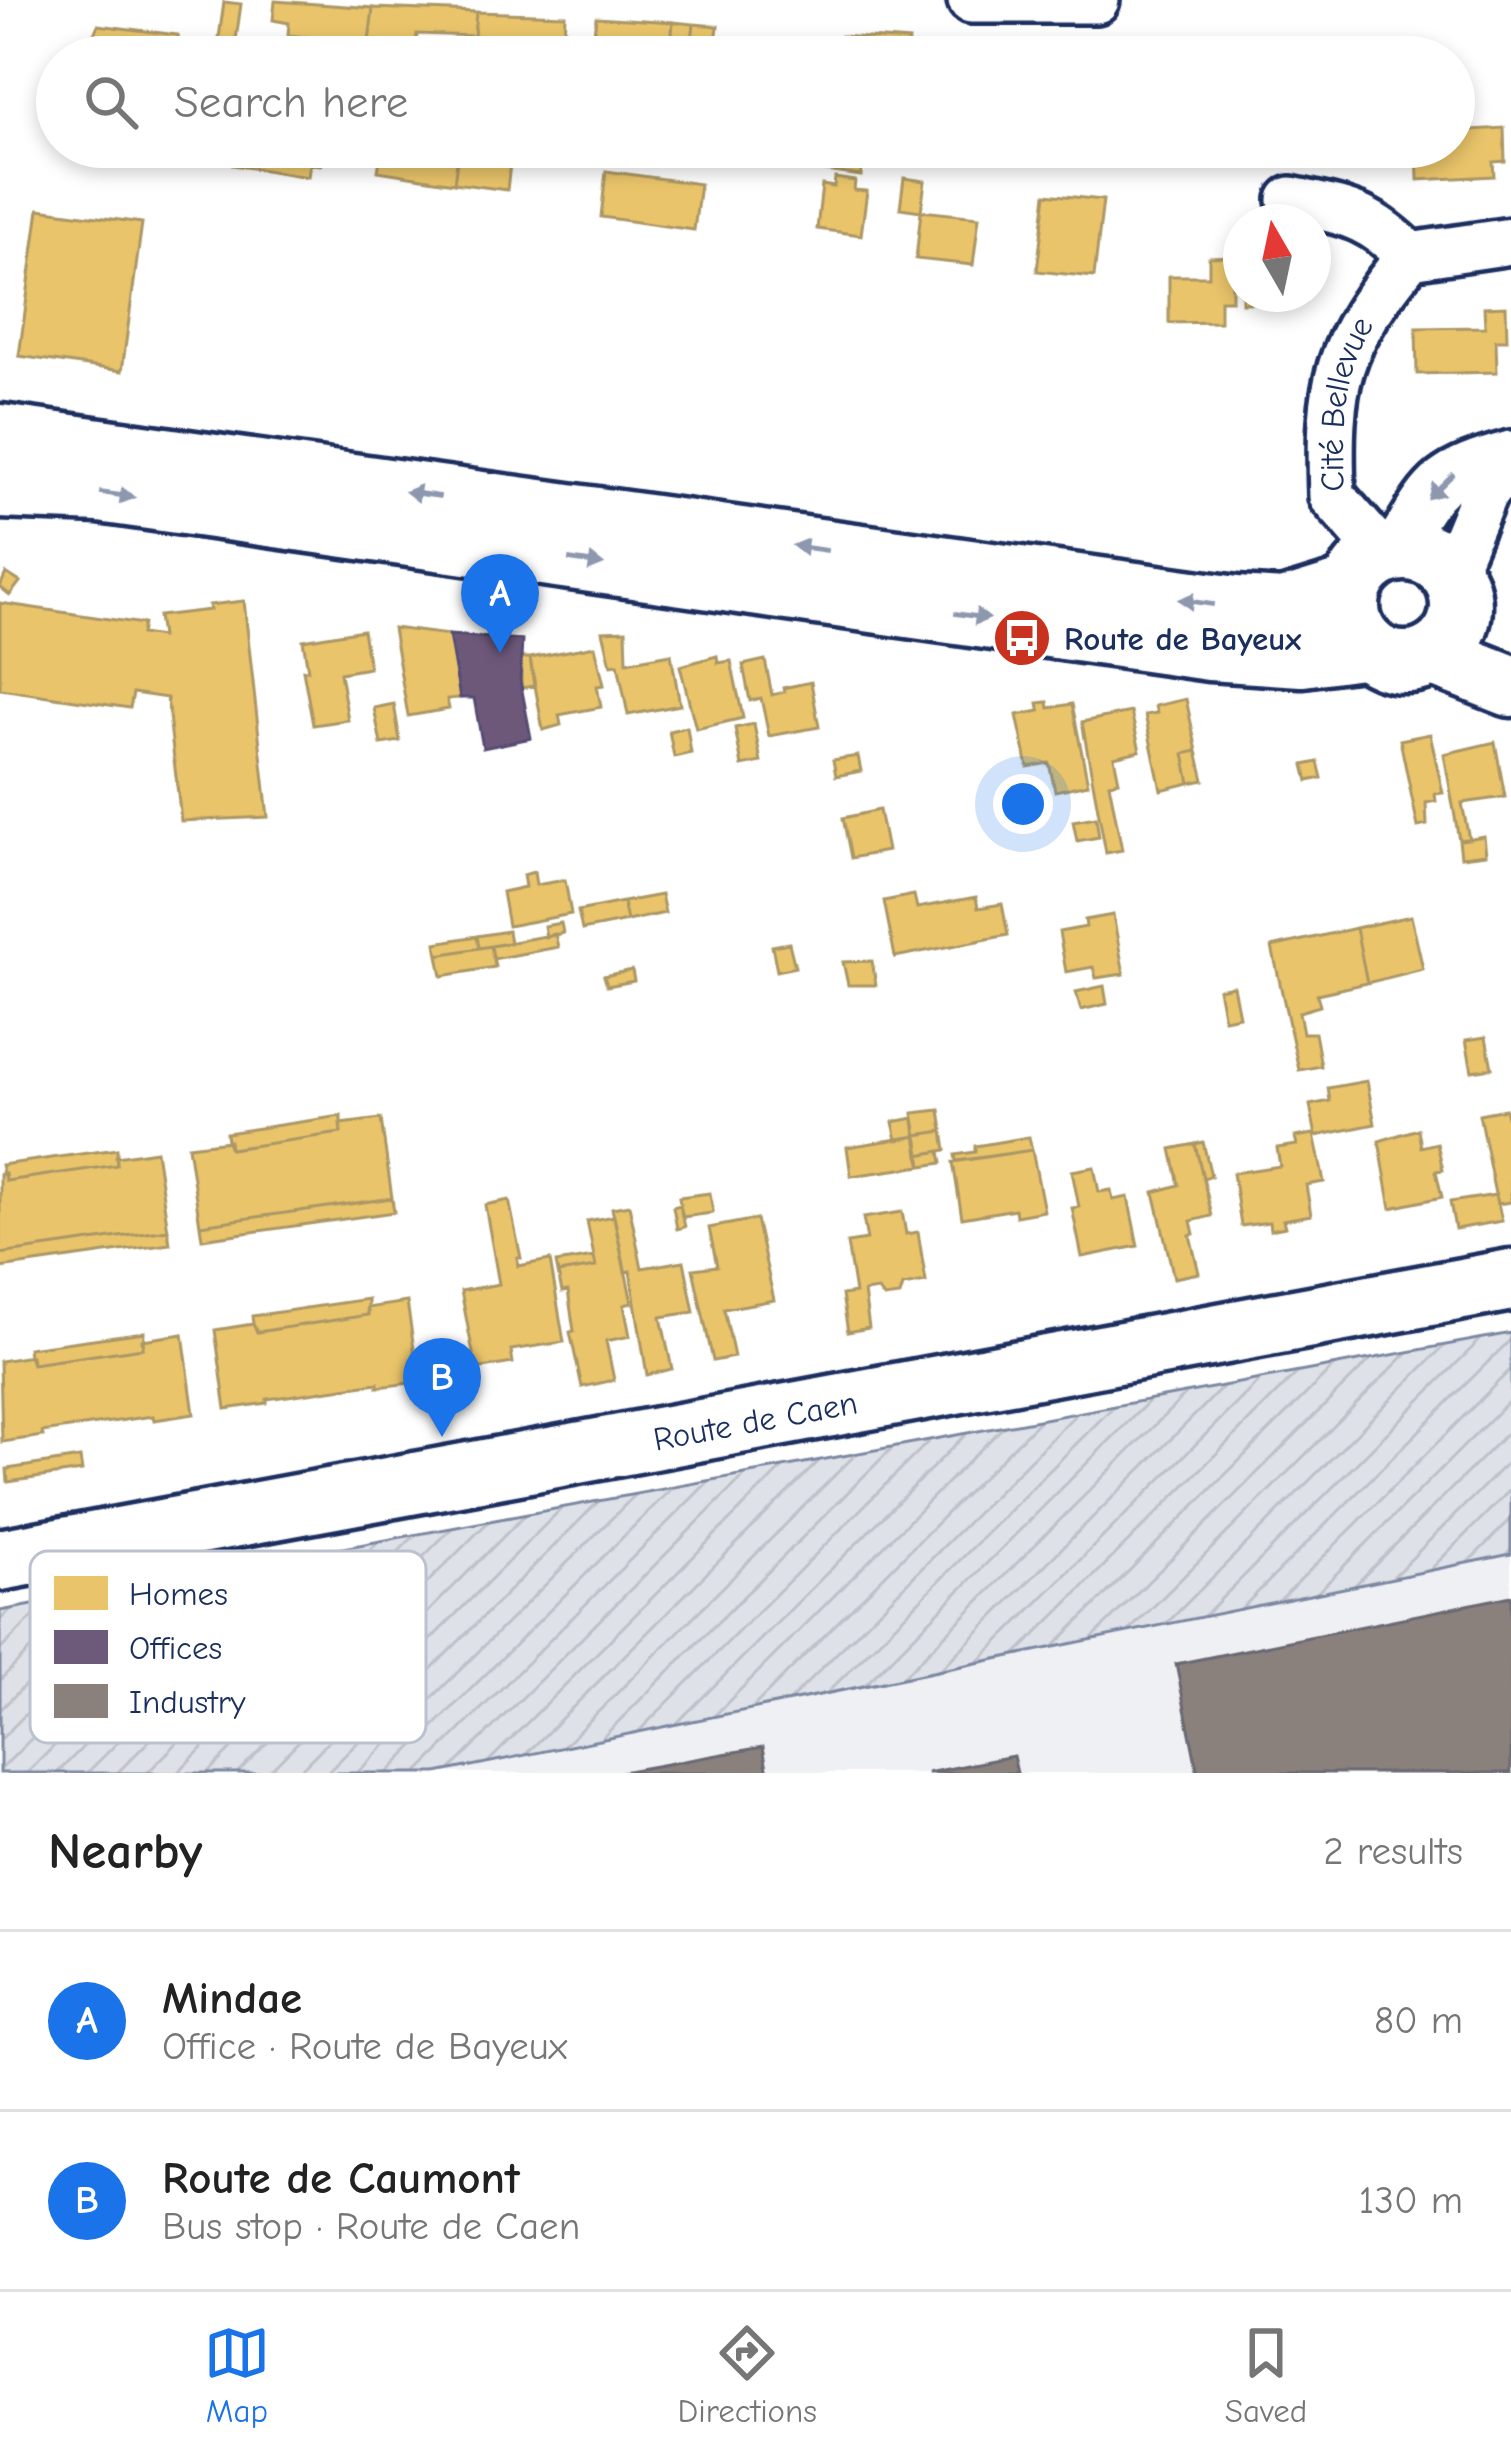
<!DOCTYPE html>
<meta charset="utf-8">
<style>
:root{--surface:#fff;--page:#f2f2f2;--text:#222;--muted:#767676;--line:#e0e0e0;--accent:#1a73e8}
body{margin:0;font-family:"Comic Neue",sans-serif;background:var(--page);color:var(--text)}
.compass{position:absolute;left:1223px;top:204px;width:108px;height:108px;border-radius:50%;background:var(--surface);box-shadow:0 6px 18px #0003;rotate:351deg}
.you{position:absolute;left:1023px;top:804px;width:42px;height:42px;margin:-30px;border:9px solid #fff;border-radius:50%;background:#1a73e8;box-shadow:0 0 0 18px #1a73e833}
.badge{display:grid;place-items:center;width:78px;height:78px;border-radius:50%;background:var(--accent);color:#fff;font-size:39px;font-weight:700}
.pin{position:absolute;translate:-50% -99px;filter:drop-shadow(0 3px 6px #0008)}
.pin::after{content:'';position:absolute;top:63px;width:42px;height:36px;background:inherit;clip-path:polygon(0 0,100% 0,50% 100%)}
.list{margin:0;padding:0;list-style:none}
h2{display:flex;justify-content:space-between;align-items:center;height:156px;margin:0;padding:0 48px;font-size:51px}
h2 small{font-size:39px;font-weight:400;color:var(--muted)}
.list li{display:grid;grid-template-columns:78px 1fr auto;gap:36px;align-items:center;box-sizing:border-box;height:180px;padding:0 48px;border-top:3px solid var(--line)}
.list b{display:block;font-size:45px;white-space:nowrap}
.list p{margin:0;font-size:39px;white-space:nowrap;color:var(--muted)}
.list em{font-size:39px;font-style:normal;color:var(--muted)}
.icon{flex:none;width:66px;height:66px;fill:none;stroke:currentColor;stroke-width:2;stroke-linecap:round;stroke-linejoin:round}
.map{position:relative;flex:none;width:1511px;height:1773px;overflow:hidden}
.search{position:absolute;background:var(--surface);box-shadow:0 6px 18px #0003;left:36px;right:36px;top:36px;height:132px;display:flex;align-items:center;gap:30px;box-sizing:border-box;padding:0 42px;border-radius:66px;color:var(--muted);font-size:45px}
.sheet{height:516px;background:var(--surface)}
nav{display:flex;justify-content:space-around;align-items:center;box-sizing:border-box;height:168px;border-top:3px solid var(--line);background:var(--surface);font-size:33px;color:var(--muted)}
nav a{display:grid;justify-items:center;gap:6px}
nav .on{color:var(--accent)}
.map>svg:first-child{display:block}
</style>
<div class="map">
<svg width="1511" height="1773" viewBox="0 0 1511 1773">
<defs>
<pattern id="garden-furrows" width="10" height="10" patternUnits="userSpaceOnUse" patternTransform="scale(3)"><rect width="10" height="10" fill="#dee1e7"/><path d="M-1 1l2-2M0 10L10 0M9 11l2-2" fill="none" stroke="#bec1c9"/></pattern>
</defs>
<rect width="100%" height="100%" fill="#fff"/>
<filter id="ink" filterUnits="userSpaceOnUse"><feTurbulence type="fractalNoise" baseFrequency=".00833" numOctaves="2"/><feDisplacementMap in="SourceGraphic" scale="24" xChannelSelector="R" yChannelSelector="G"/><feConvolveMatrix kernelMatrix="1 2 1 2 8 2 1 2 1" color-interpolation-filters="sRGB"/></filter>
<g filter="url(#ink)">
<path fill="#eff0f4" d="M 1511,1554 L 1511,1773 L 437,1773 Z"/>
<path fill="url(#garden-furrows)" stroke="#7c88a2" stroke-width="3" d="M 1511,1333 L 1511,1554 L 437,1773 L 0,1773 L 0,1611 Z"/>
<path fill="#e9c46a" stroke="#ab9766" stroke-width="3" d="M 275,1 L 373,8 L 369,44 L 288,35 L 289,23 L 273,20 Z
M 224,2 L 241,4 L 235,47 L 218,45 Z
M 373,8 L 476,12 L 474,36 L 417,34 L 414,57 L 367,57 Z
M 476,12 L 565,15 L 564,36 L 541,36 L 543,57 L 524,57 L 525,37 L 474,36 Z
M 596,17 L 673,22 L 670,57 L 591,57 Z
M 673,22 L 694,24 L 690,56 L 670,53 Z
M 694,24 L 718,26 L 716,43 L 704,41 L 702,57 L 670,57 L 670,53 L 690,56 Z
M 98,25 L 178,35 L 181,55 L 94,57 L 95,49 L 90,43 Z
M 841,36 L 909,41 L 907,57 L 839,57 Z
M 1014,42 L 1033,42 L 1031,57 L 1013,57 Z
M 1379,46 L 1379,57 L 1289,57 L 1288,50 Z
M 1504,128 L 1505,161 L 1493,162 L 1494,176 L 1418,180 L 1417,147 L 1454,147 L 1454,131 Z
M 235,147 L 324,147 L 323,153 L 312,151 L 308,177 L 233,165 Z
M 382,147 L 459,147 L 454,183 L 378,171 Z
M 459,147 L 512,147 L 507,190 L 454,183 Z
M 831,147 L 899,147 L 898,157 L 863,154 L 861,176 L 826,171 Z
M 312,151 L 323,153 L 321,165 L 310,164 Z
M 606,171 L 700,184 L 694,230 L 601,217 Z
M 835,178 L 855,181 L 854,190 L 867,191 L 861,235 L 817,229 L 822,185 L 834,187 Z
M 904,178 L 925,181 L 921,211 L 900,208 Z
M 1046,194 L 1103,200 L 1094,277 L 1037,271 Z
M 39,209 L 142,223 L 122,371 L 19,356 Z
M 921,211 L 979,217 L 973,265 L 916,259 Z
M 1232,256 L 1232,300 L 1220,300 L 1220,322 L 1169,323 L 1169,276 L 1209,276 L 1209,257 Z
M 1242,294 L 1305,294 L 1305,302 L 1242,303 Z
M 1506,306 L 1507,340 L 1496,340 L 1497,372 L 1417,374 L 1416,328 L 1485,327 L 1484,307 Z
M 6,573 L 20,582 L 10,595 L 0,587 Z
M 244,601 L 268,817 L 181,821 L 167,698 L 133,693 L 130,708 L 0,689 L 0,603 L 143,624 L 141,634 L 161,637 L 158,616 L 210,610 L 209,605 Z
M 393,628 L 449,635 L 460,698 L 447,699 L 449,709 L 408,716 Z
M 363,630 L 369,668 L 340,673 L 348,720 L 313,725 L 303,670 L 308,670 L 303,640 Z
M 626,630 L 627,662 L 671,654 L 680,705 L 628,715 L 618,664 L 611,665 L 603,631 Z
M 595,646 L 604,685 L 597,686 L 601,707 L 559,715 L 561,725 L 543,730 L 530,658 Z
M 717,656 L 718,663 L 731,661 L 743,718 L 696,729 L 680,666 Z
M 521,658 L 530,658 L 534,686 L 521,688 Z
M 765,660 L 772,695 L 784,692 L 783,688 L 811,682 L 819,727 L 769,736 L 761,698 L 750,701 L 743,665 Z
M 1186,699 L 1197,751 L 1184,754 L 1190,783 L 1161,790 L 1145,715 L 1157,713 L 1155,706 Z
M 1048,702 L 1049,708 L 1072,704 L 1088,784 L 1055,791 L 1049,763 L 1028,767 L 1017,715 L 1040,711 L 1038,703 Z
M 394,704 L 400,741 L 381,744 L 374,708 Z
M 1131,712 L 1140,751 L 1114,757 L 1119,781 L 1109,783 L 1122,850 L 1106,853 L 1082,722 Z
M 754,724 L 761,762 L 742,766 L 735,728 Z
M 687,727 L 691,753 L 674,757 L 669,731 Z
M 1430,734 L 1443,793 L 1435,794 L 1436,801 L 1426,803 L 1427,825 L 1418,827 L 1400,740 Z
M 1495,742 L 1505,797 L 1462,803 L 1469,839 L 1459,840 L 1444,754 Z
M 1197,751 L 1204,780 L 1190,783 L 1184,754 Z
M 858,756 L 861,771 L 836,776 L 833,760 Z
M 1318,762 L 1322,778 L 1308,781 L 1304,765 Z
M 879,810 L 887,851 L 851,858 L 843,818 Z
M 1096,817 L 1099,837 L 1077,841 L 1073,821 Z
M 1484,836 L 1486,854 L 1461,857 L 1459,840 Z
M 534,872 L 536,885 L 565,880 L 571,914 L 508,926 L 502,892 L 525,887 L 523,875 Z
M 661,895 L 665,913 L 627,921 L 623,902 Z
M 914,895 L 917,908 L 976,897 L 978,908 L 1002,904 L 1008,935 L 895,957 L 884,901 Z
M 623,902 L 627,921 L 582,930 L 578,911 Z
M 1113,915 L 1124,974 L 1096,978 L 1093,967 L 1066,972 L 1059,932 L 1086,927 L 1085,920 Z
M 1411,916 L 1423,969 L 1367,983 L 1356,928 Z
M 561,923 L 563,933 L 546,937 L 544,926 Z
M 1356,928 L 1367,983 L 1317,994 L 1320,1006 L 1299,1012 L 1303,1033 L 1315,1033 L 1321,1066 L 1299,1070 L 1272,947 Z
M 508,931 L 510,943 L 479,948 L 477,936 Z
M 555,934 L 558,947 L 493,959 L 491,946 Z
M 477,936 L 479,948 L 438,955 L 436,943 Z
M 789,943 L 795,967 L 777,971 L 772,946 Z
M 491,946 L 495,967 L 442,976 L 438,955 Z
M 872,961 L 876,985 L 848,985 L 843,962 Z
M 632,970 L 634,981 L 607,986 L 604,976 Z
M 1104,986 L 1107,1004 L 1081,1010 L 1076,992 Z
M 1233,986 L 1239,1016 L 1224,1019 L 1218,989 Z
M 1486,1037 L 1492,1068 L 1472,1071 L 1466,1040 Z
M 1367,1081 L 1375,1124 L 1316,1136 L 1310,1105 L 1330,1101 L 1328,1088 Z
M 1505,1109 L 1511,1131 L 1511,1202 L 1497,1204 L 1479,1114 Z
M 940,1110 L 943,1131 L 916,1135 L 913,1113 Z
M 341,1116 L 341,1133 L 230,1149 L 227,1141 L 226,1133 Z
M 914,1118 L 917,1136 L 897,1140 L 893,1122 Z
M 381,1119 L 392,1198 L 200,1225 L 188,1146 L 229,1141 L 230,1149 L 341,1133 L 340,1124 Z
M 1418,1129 L 1421,1147 L 1437,1143 L 1443,1170 L 1436,1171 L 1442,1197 L 1391,1208 L 1379,1141 Z
M 943,1131 L 946,1150 L 919,1155 L 916,1135 Z
M 1314,1134 L 1324,1182 L 1306,1185 L 1311,1215 L 1283,1220 L 1285,1227 L 1270,1230 L 1269,1222 L 1241,1226 L 1233,1173 L 1280,1166 L 1277,1148 L 1297,1145 L 1295,1137 Z
M 917,1136 L 922,1166 L 851,1176 L 847,1147 Z
M 1029,1137 L 1032,1150 L 956,1161 L 955,1155 L 975,1152 L 975,1146 Z
M 1203,1142 L 1211,1176 L 1203,1178 L 1195,1144 Z
M 1195,1144 L 1212,1216 L 1191,1221 L 1194,1234 L 1190,1235 L 1199,1273 L 1174,1278 L 1154,1192 L 1179,1185 L 1171,1149 Z
M 117,1149 L 117,1165 L 6,1181 L 3,1173 L 1,1165 Z
M 1032,1150 L 1044,1211 L 1016,1216 L 1015,1209 L 962,1218 L 953,1162 Z
M 156,1151 L 168,1230 L 0,1254 L 0,1174 L 5,1173 L 6,1181 L 117,1165 L 116,1157 Z
M 940,1151 L 942,1163 L 922,1166 L 919,1155 Z
M 1094,1167 L 1099,1192 L 1111,1190 L 1113,1200 L 1128,1197 L 1138,1246 L 1082,1257 L 1072,1208 L 1079,1207 L 1072,1171 Z
M 710,1193 L 713,1213 L 682,1217 L 679,1197 Z
M 1496,1195 L 1502,1221 L 1455,1229 L 1450,1202 Z
M 392,1198 L 394,1212 L 202,1239 L 200,1225 Z
M 509,1200 L 521,1258 L 517,1258 L 518,1266 L 550,1260 L 564,1342 L 511,1350 L 513,1363 L 476,1369 L 461,1291 L 499,1284 L 485,1205 Z
M 629,1205 L 642,1268 L 684,1261 L 694,1312 L 661,1317 L 672,1369 L 647,1375 L 630,1271 L 625,1272 L 612,1208 Z
M 680,1205 L 685,1227 L 677,1229 L 673,1207 Z
M 902,1212 L 906,1234 L 918,1232 L 926,1282 L 903,1286 L 900,1296 L 884,1298 L 878,1290 L 864,1292 L 869,1328 L 848,1332 L 842,1295 L 855,1293 L 847,1243 L 867,1240 L 863,1218 Z
M 614,1216 L 632,1303 L 624,1305 L 630,1336 L 606,1341 L 614,1380 L 582,1387 L 570,1332 L 574,1331 L 568,1291 L 562,1292 L 558,1273 L 596,1267 L 587,1221 Z
M 756,1219 L 774,1300 L 724,1309 L 734,1357 L 713,1361 L 693,1269 L 717,1266 L 709,1228 Z
M 168,1230 L 170,1244 L 0,1268 L 0,1254 Z
M 594,1257 L 596,1267 L 558,1273 L 556,1263 Z
M 368,1299 L 368,1315 L 257,1332 L 253,1324 L 252,1316 Z
M 407,1302 L 419,1382 L 378,1387 L 378,1383 L 267,1399 L 267,1403 L 226,1409 L 215,1330 L 253,1324 L 257,1332 L 368,1315 L 367,1308 Z
M 144,1332 L 143,1348 L 32,1364 L 29,1356 L 28,1348 Z
M 183,1334 L 194,1414 L 154,1420 L 153,1416 L 42,1432 L 43,1436 L 2,1442 L 0,1361 L 31,1356 L 32,1364 L 143,1348 L 142,1340 Z
M 80,1458 L 82,1471 L 8,1482 L 7,1469 Z"/>
<path fill="#6d597a" stroke="#544c72" stroke-width="3" d="M 449,635 L 522,640 L 520,680 L 531,738 L 483,748 L 474,698 L 460,698 Z"/>
<path fill="#8a817c" stroke="#696873" stroke-width="3" d="M 1511,1596 L 1511,1773 L 1198,1773 L 1176,1664 Z
M 763,1747 L 768,1773 L 616,1773 Z
M 1013,1756 L 1017,1773 L 927,1773 Z"/>
<g fill="none" stroke-linecap="round" stroke-linejoin="round">
<defs>
<g id="minor">
<path d="M 971,0 L 1096,0"/>
<path d="M 1291,200 C 1348,213 1368,214 1410,256"/>
<path d="M 1395,550 C 1435,485 1434,475 1511,454"/>
<path id="s1" d="M 1383,554 L 1332,496 C 1328,380 1335,347 1410,256 L 1511,241"/>
<path d="M 1451,573 L 1485,491 L 1511,466"/>
</g>
<g id="major">
<path d="M 0,435 L 1236,607 L 1283,610 L 1351,589"/>
<path d="M 0,488 L 100,492 L 1210,650 L 1302,656 L 1367,647"/>
<circle cx="1405" cy="606" r="56"/>
<path d="M 1432,655 L 1511,686"/>
<path id="s2" d="M 0,1560 L 1511,1280"/>
</g>
</defs>
<use href="#minor" stroke="#1b2f5e" stroke-width="54"/>
<use href="#major" stroke="#1b2f5e" stroke-width="69"/>
<use href="#minor" stroke="#fff" stroke-width="45"/>
<use href="#major" stroke="#fff" stroke-width="60"/>
</g>
<defs><path id="oneway-solid" d="M-6-.8H1V-3.2L6.5 0L1 3.2V.8H-6Z" transform="scale(3)"/></defs>
<g fill="#8d97ae">
<use href="#oneway-solid" transform="translate(1441 486) rotate(136)"/>
<use href="#oneway-solid" transform="translate(423 494) rotate(-172)"/>
<use href="#oneway-solid" transform="translate(117 495) rotate(8)"/>
<use href="#oneway-solid" transform="translate(810 548) rotate(-172)"/>
<use href="#oneway-solid" transform="translate(586 562) rotate(8)"/>
<use href="#oneway-solid" transform="translate(1196 602) rotate(-172)"/>
<use href="#oneway-solid" transform="translate(972 616) rotate(8)"/>
</g>
</g>
<defs>
<symbol id="bus-disc" viewBox="-11 -11 22 22"><circle r="9.5" fill="#c8321e" stroke="#fff"/><path d="M-5-6H5V4H4V6H2V4H-2V6H-4V4H-5ZM-3.5-4V0h7V-4ZM-3.5 1.2v1.5H-2V1.2ZM2 1.2v1.5H3.5V1.2Z" fill="#fff"/></symbol>
</defs>
<g fill-rule="evenodd">
<use href="#bus-disc" x="989" y="605" width="66" height="66"/>
</g>
<g text-anchor="middle" stroke-width="12" stroke-linejoin="round" paint-order="stroke">
<g font-size="33" fill="#1b2f5e" stroke="#fff">
<text dy="12" stroke="none"><textPath href="#s1" startOffset="171">Cité Bellevue</textPath></text>
<text dy="12" stroke="none"><textPath href="#s2" startOffset="768">Route de Caen</textPath></text>
</g>
<g font-size="33" font-weight="bold" fill="#1b2f5e" stroke="#fff" text-anchor="start">
<text x="1064" y="650">Route de Bayeux</text>
</g>
</g>
<rect x="30" y="1551" width="396" height="192" rx="18" fill="#fff" stroke="#bbc1cf" stroke-width="3"/>
<rect x="54" y="1576" width="54" height="34" fill="#e9c46a"/>
<rect x="54" y="1630" width="54" height="34" fill="#6d597a"/>
<rect x="54" y="1684" width="54" height="34" fill="#8a817c"/>
<g font-size="33" fill="#1b2f5e">
<text x="129" y="1605">Homes</text>
<text x="129" y="1659">Offices</text>
<text x="129" y="1713">Industry</text>
</g>
</svg>
<svg class="compass" viewBox="-18 -18 36 36"><path d="M0-13l5 13h-10z" fill="#e53935"/><path d="M0 13l5-13h-10z" fill="#767676"/></svg>
<div class="you"></div>
<div class="pin badge" style="left:500px;top:653px">A</div>
<div class="pin badge" style="left:442px;top:1437px">B</div>
<div class="search"><svg class="icon" aria-label="search" viewBox="0 0 24 24"><circle cx="10" cy="10" r="6"/><path d="M15 15l6 6"/></svg>Search here</div>
</div>
<section class="sheet">
<h2>Nearby<small>2 results</small></h2>
<ul class="list">
<li><span class="badge">A</span><div><b>Mindae</b><p>Office · Route de Bayeux</p></div><em>80 m</em></li>
<li><span class="badge">B</span><div><b>Route de Caumont</b><p>Bus stop · Route de Caen</p></div><em>130 m</em></li>
</ul>
</section>
<nav>
<a class="on"><svg class="icon" aria-label="map" viewBox="0 0 24 24"><path d="M3 6l6-2 6 2 6-2v14l-6 2-6-2-6 2zM9 4v14M15 6v14"/></svg>Map</a>
<a><svg class="icon" aria-label="directions" viewBox="0 0 24 24"><path d="M12 3l9 9-9 9-9-9zM9 14v-3h6M13 9l2 2-2 2"/></svg>Directions</a>
<a><svg class="icon" aria-label="saved" viewBox="0 0 24 24"><path d="M7 4h10v16l-5-4-5 4z"/></svg>Saved</a>
</nav>
